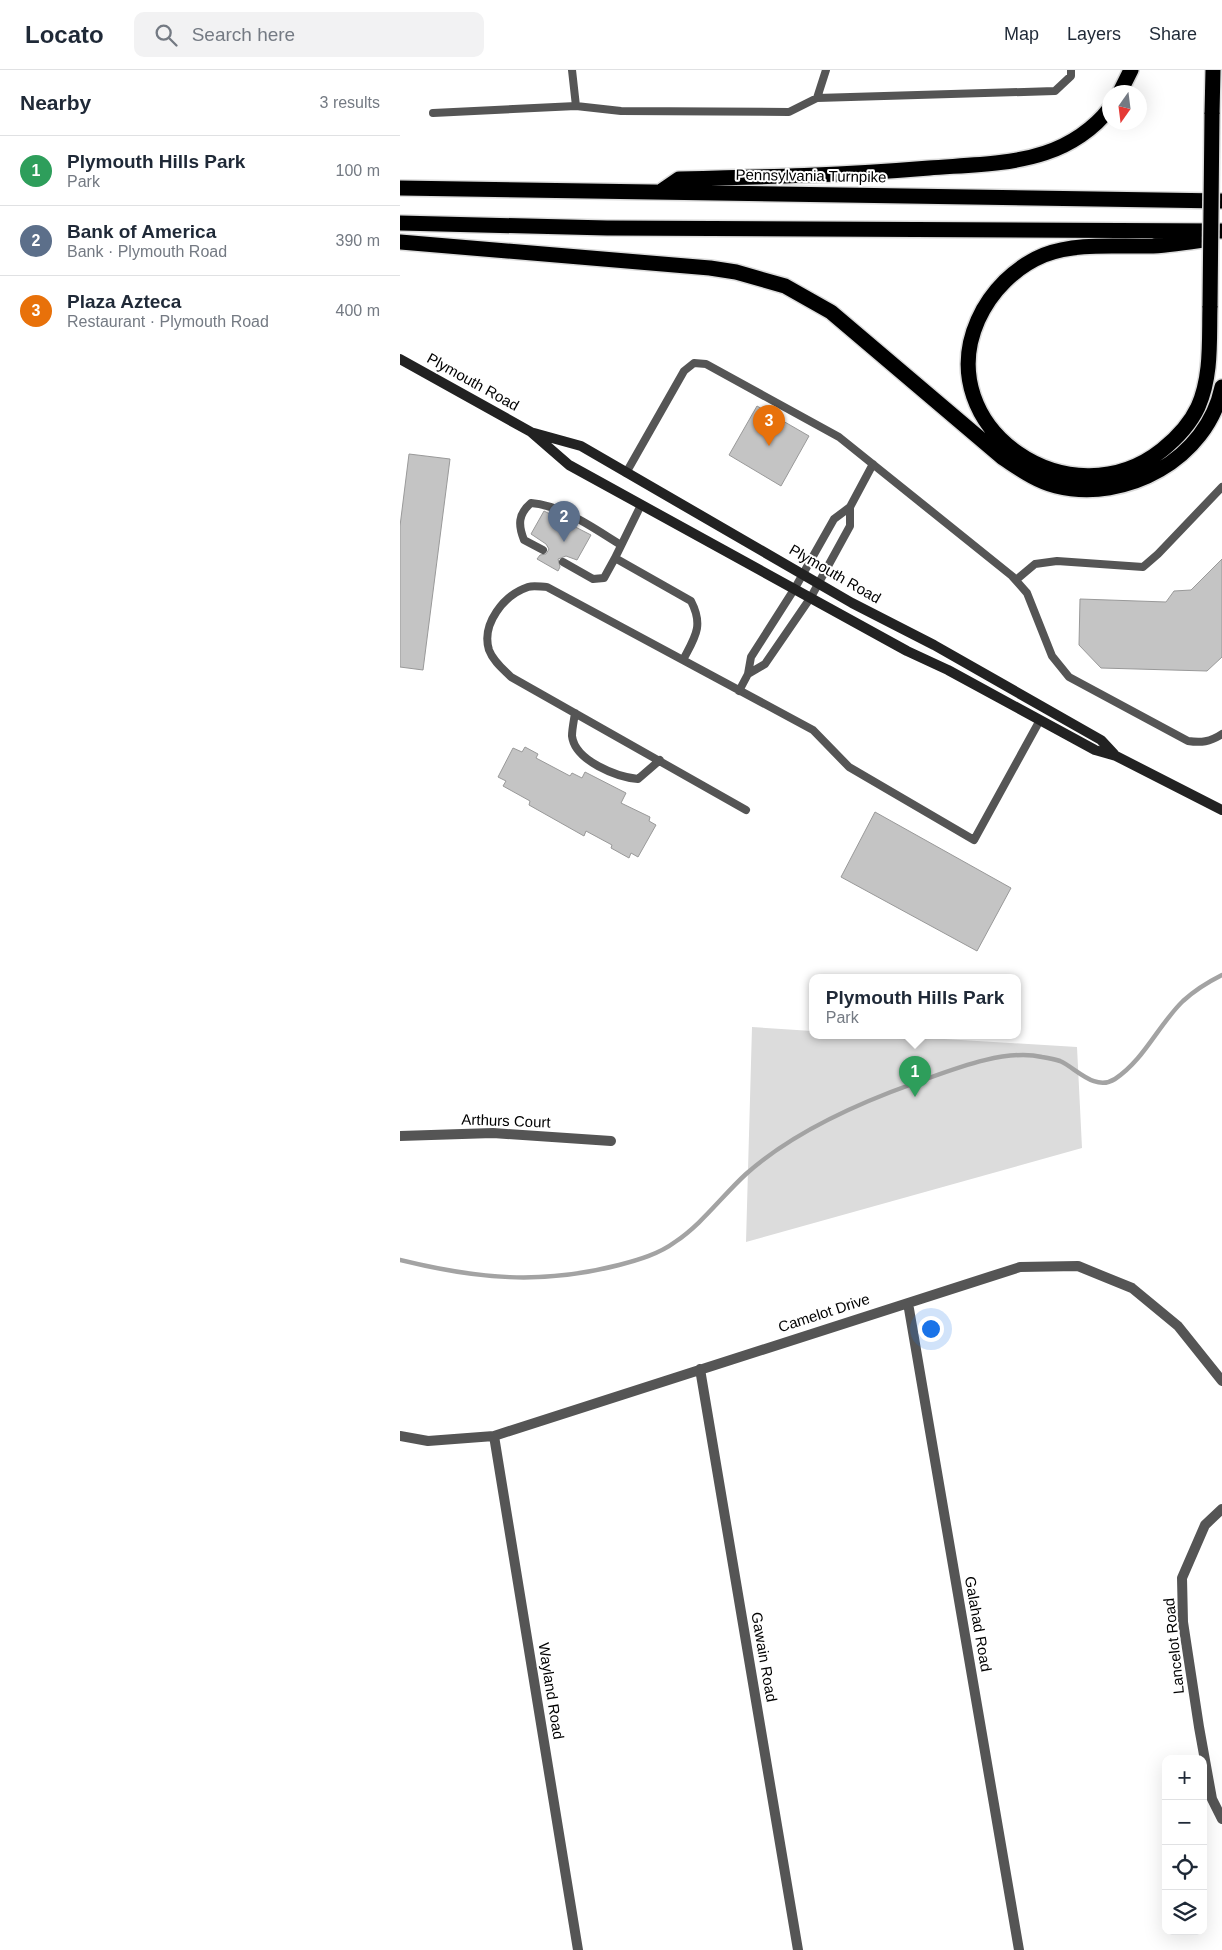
<!DOCTYPE html>
<meta charset="utf-8">
<style>
:root{--surface:#fff;--page:#f2f2f3;--text:#1f2937;--muted:#747a83;--line:#e0e1e3;--accent:#000}
body{margin:0;font-family:Arial,sans-serif;background:var(--page);color:var(--text)}
.controls{position:absolute;right:15px;bottom:15px;display:grid;overflow:hidden;border-radius:10px;box-shadow:0 5px 20px #0002}
.controls button{width:45px;height:45px;display:grid;place-items:center;padding:0;border:0;border-bottom:1px solid var(--line);background:var(--surface);color:var(--text);font:25px sans-serif}
.compass{position:absolute;left:702px;top:15px;width:45px;height:45px;border-radius:50%;background:var(--surface);box-shadow:0 5px 20px #0002;rotate:194deg}
.you{position:absolute;left:530px;top:1258px;width:18px;height:18px;margin:-12px;border:4px solid #fff;border-radius:50%;background:#1a73e8;box-shadow:0 0 0 8px #1a73e833}
.badge{display:grid;place-items:center;width:32px;height:32px;border-radius:50%;background:var(--accent);color:#fff;font-size:16px;font-weight:700}
.pin{position:absolute;translate:-50% -41px;filter:drop-shadow(0 1px 2px #0008)}
.pin::after{content:'';position:absolute;top:26px;width:18px;height:15px;background:inherit;clip-path:polygon(0 0,100% 0,50% 100%)}
.popup{position:absolute;left:409px;top:904px;width:212px;height:65px;box-sizing:border-box;display:grid;place-content:center;border-radius:10px;background:var(--surface);filter:drop-shadow(0 1px 4px #0005);font-size:16px;white-space:nowrap;color:var(--muted)}
.popup b{font-size:19px;color:var(--text)}
.popup::after{content:'';position:absolute;left:50%;top:100%;margin-left:-10px;border:10px solid transparent;border-top-color:var(--surface)}
.list{margin:0;padding:0;list-style:none}
h2{display:flex;justify-content:space-between;align-items:center;height:65px;margin:0;padding:0 20px;font-size:21px}
h2 small{font-size:16px;font-weight:400;color:var(--muted)}
.list li{display:grid;grid-template-columns:32px 1fr auto;gap:15px;align-items:center;box-sizing:border-box;height:70px;padding:0 20px;border-top:1px solid var(--line)}
.list b{display:block;font-size:19px;white-space:nowrap}
.list p{margin:0;font-size:16px;white-space:nowrap;color:var(--muted)}
.list em{font-size:16px;font-style:normal;color:var(--muted)}
.icon{flex:none;width:28px;height:28px;fill:none;stroke:currentColor;stroke-width:2;stroke-linecap:round;stroke-linejoin:round}
.map{position:relative;flex:none;width:822px;height:1880px;overflow:hidden}
header{display:flex;align-items:center;gap:30px;box-sizing:border-box;height:70px;padding:0 25px;background:var(--surface);border-bottom:1px solid var(--line)}
header strong{font-size:24px}
nav{display:flex;gap:28px;margin-inline-start:auto;font-size:18px}
.search{width:350px;height:45px;background:var(--page);display:flex;align-items:center;gap:12px;box-sizing:border-box;padding:0 18px;border-radius:10px;color:var(--muted);font-size:19px}
main{display:flex}
aside{flex:1;background:var(--surface)}
.map>svg:first-child{display:block}
</style>
<header>
<strong>Locato</strong>
<div class="search"><svg class="icon" aria-label="search" viewBox="0 0 24 24"><circle cx="10" cy="10" r="6"/><path d="M15 15l6 6"/></svg>Search here</div>
<nav><a>Map</a><a>Layers</a><a>Share</a></nav>
</header>
<main>
<aside>
<h2>Nearby<small>3 results</small></h2>
<ul class="list">
<li><span class="badge" style="background:#2e9e5b">1</span><div><b>Plymouth Hills Park</b><p>Park</p></div><em>100 m</em></li>
<li><span class="badge" style="background:#5c6f8a">2</span><div><b>Bank of America</b><p>Bank · Plymouth Road</p></div><em>390 m</em></li>
<li><span class="badge" style="background:#e8710a">3</span><div><b>Plaza Azteca</b><p>Restaurant · Plymouth Road</p></div><em>400 m</em></li>
</ul>
</aside>
<div class="map">
<svg width="822" height="1880" viewBox="0 0 822 1880">
<rect width="100%" height="100%" fill="#fff"/>
<path fill="#dcdcdc" d="M 352,957 L 412,961 L 412,966 L 495,966 L 677,977 L 682,1078 L 346,1172 Z"/>
<g fill="none" stroke-linecap="round" stroke-linejoin="round">
<path stroke="#a3a3a3" stroke-width="4.5" d="M 0,1190 C 77,1209 142,1215 219,1195 C 238,1190 259,1184 275,1172 C 302,1154 322,1126 346,1104 C 393,1062 456,1034 515,1013 C 549,1001 604,978 642,987 C 648,988 654,989 660,991 C 676,998 695,1022 715,1009 C 744,990 759,954 783,931 C 795,920 808,912 822,905"/>
</g>
<path fill="#c4c4c4" stroke="#999" d="M 357,336 L 409,366 L 381,416 L 329,385 Z
M 9,384 L 50,389 L 23,600 L 0,597 L 0,456 Z
M 144,441 L 191,465 L 177,490 L 166,486 L 158,489 L 160,497 L 158,501 L 137,489 L 140,485 L 146,484 L 149,479 L 146,474 L 131,464 Z
M 822,489 L 822,587 L 807,601 L 701,598 L 679,575 L 680,529 L 766,532 L 774,521 L 791,520 Z
M 125,677 L 138,684 L 136,688 L 170,706 L 172,703 L 182,708 L 185,702 L 226,723 L 221,733 L 250,747 L 249,751 L 256,755 L 238,787 L 231,783 L 229,788 L 211,778 L 212,775 L 186,761 L 184,766 L 129,735 L 130,731 L 103,716 L 106,711 L 98,707 L 113,678 L 122,682 Z
M 475,742 L 611,818 L 577,881 L 441,807 Z"/>
<g fill="none" stroke-linecap="round" stroke-linejoin="round">
<defs>
<path id="motorway" d="M 720,22 L 731,0
M 812,44 L 813,0
M 0,118 L 822,131
M 263,120 L 279,109 C 363,107 446,105 529,98 C 567,95 609,95 645,83 C 670,75 694,59 710,38
M 0,153 L 207,158 L 822,161
M 809,169 C 790,172 771,175 753,176 C 717,177 677,172 644,185 C 615,197 591,221 578,250 C 530,358 670,453 762,380 C 777,368 790,354 798,337 C 812,305 809,270 810,236
M 0,172 L 310,198 L 336,202 L 385,216 L 431,242 L 603,388 C 620,399 636,411 656,416 C 726,433 807,389 822,317"/>
</defs>
<use href="#motorway" stroke="#dbdbdb" stroke-width="18"/>
<path stroke="#555" stroke-width="8" d="M 172,0 L 176,36
M 417,28 L 655,21 L 671,6 L 671,0
M 33,43 L 176,36 L 221,41 L 389,42 L 417,28 L 426,0
M 226,403 L 284,301 L 294,293 L 306,294 L 439,367 L 612,506 L 627,523 L 652,586 L 669,607 L 788,671 C 801,673 810,672 822,664
M 241,435 L 215,488 L 291,531 C 304,556 295,567 283,590
M 143,480 L 124,470 C 118,455 118,444 131,433 C 164,436 193,458 221,475
M 163,492 L 193,509 L 204,508 L 215,488
M 616,510 L 635,494 L 657,491 L 743,497 L 758,484 L 822,417
M 348,604 L 365,594 L 411,527 L 450,456 L 450,437
M 339,621 L 348,604 L 351,587 L 395,518 L 434,449 L 450,437 L 473,394
M 175,643 C 174,650 172,659 172,666 C 175,691 217,707 238,709 L 260,690
M 346,740 L 111,607 C 103,599 93,591 89,580 C 81,554 104,525 128,517 C 134,515 141,517 147,517 L 413,660 L 449,697 L 574,770 L 640,650"/>
<path stroke="#555" stroke-width="10" d="M 0,1066 L 93,1063 L 211,1071
M 508,1233 L 619,1880
M 300,1299 L 398,1880
M 0,1366 L 28,1371 L 94,1366 L 620,1197 L 678,1196 L 732,1218 L 778,1256 L 822,1311
M 94,1366 L 178,1880
M 822,1439 L 805,1455 L 782,1508 L 783,1552 L 799,1657 L 812,1729 L 822,1749"/>
<path stroke="#222" stroke-width="10" d="M 0,289 L 131,362 L 169,395 L 507,581 L 548,600 L 695,680 L 716,686 L 822,740
M 134,363 L 181,376 L 452,533 L 534,575 L 701,670 L 714,684"/>
<use href="#motorway" stroke="#000" stroke-width="15"/>
<defs>
<path id="motorway-bridge" d="M 810,236 L 812,44"/>
</defs>
<use href="#motorway-bridge" stroke="#dbdbdb" stroke-width="18" stroke-linecap="butt"/>
<use href="#motorway-bridge" stroke="#000" stroke-width="15"/>
</g>
<g text-anchor="middle" stroke-width="4" stroke-linejoin="round" paint-order="stroke">
<g font-size="15" fill="#000" stroke="#fff">
<text transform="translate(411 106) rotate(1)" y="5">Pennsylvania Turnpike</text>
<text transform="translate(73 312) rotate(29)" y="5">Plymouth Road</text>
<text transform="translate(435 504) rotate(30)" y="5">Plymouth Road</text>
<text transform="translate(106 1051) rotate(2)" y="5">Arthurs Court</text>
<text transform="translate(424 1243) rotate(-18)" y="5">Camelot Drive</text>
<text transform="translate(578 1554) rotate(80)" y="5">Galahad Road</text>
<text transform="translate(774 1576) rotate(-96)" y="5">Lancelot Road</text>
<text transform="translate(364 1587) rotate(80)" y="5">Gawain Road</text>
<text transform="translate(151 1621) rotate(81)" y="5">Wayland Road</text>
</g>
</g>
</svg>
<div class="controls">
<button>+</button>
<button>−</button>
<button><svg class="icon" aria-label="locate" viewBox="0 0 24 24"><circle cx="12" cy="12" r="6"/><path d="M12 2v4M12 18v4M2 12h4M18 12h4"/></svg></button>
<button><svg class="icon" aria-label="layers" viewBox="0 0 24 24"><path d="M12 4l9 5-9 5-9-5zM3 14l9 5 9-5"/></svg></button>
</div>
<svg class="compass" viewBox="-18 -18 36 36"><path d="M0-13l5 13h-10z" fill="#e53935"/><path d="M0 13l5-13h-10z" fill="#747a83"/></svg>
<div class="you"></div>
<div class="pin badge" style="left:515px;top:1027px;background:#2e9e5b">1</div>
<div class="popup"><b>Plymouth Hills Park</b>Park</div>
<div class="pin badge" style="left:164px;top:472px;background:#5c6f8a">2</div>
<div class="pin badge" style="left:369px;top:376px;background:#e8710a">3</div>
</div>
</main>
